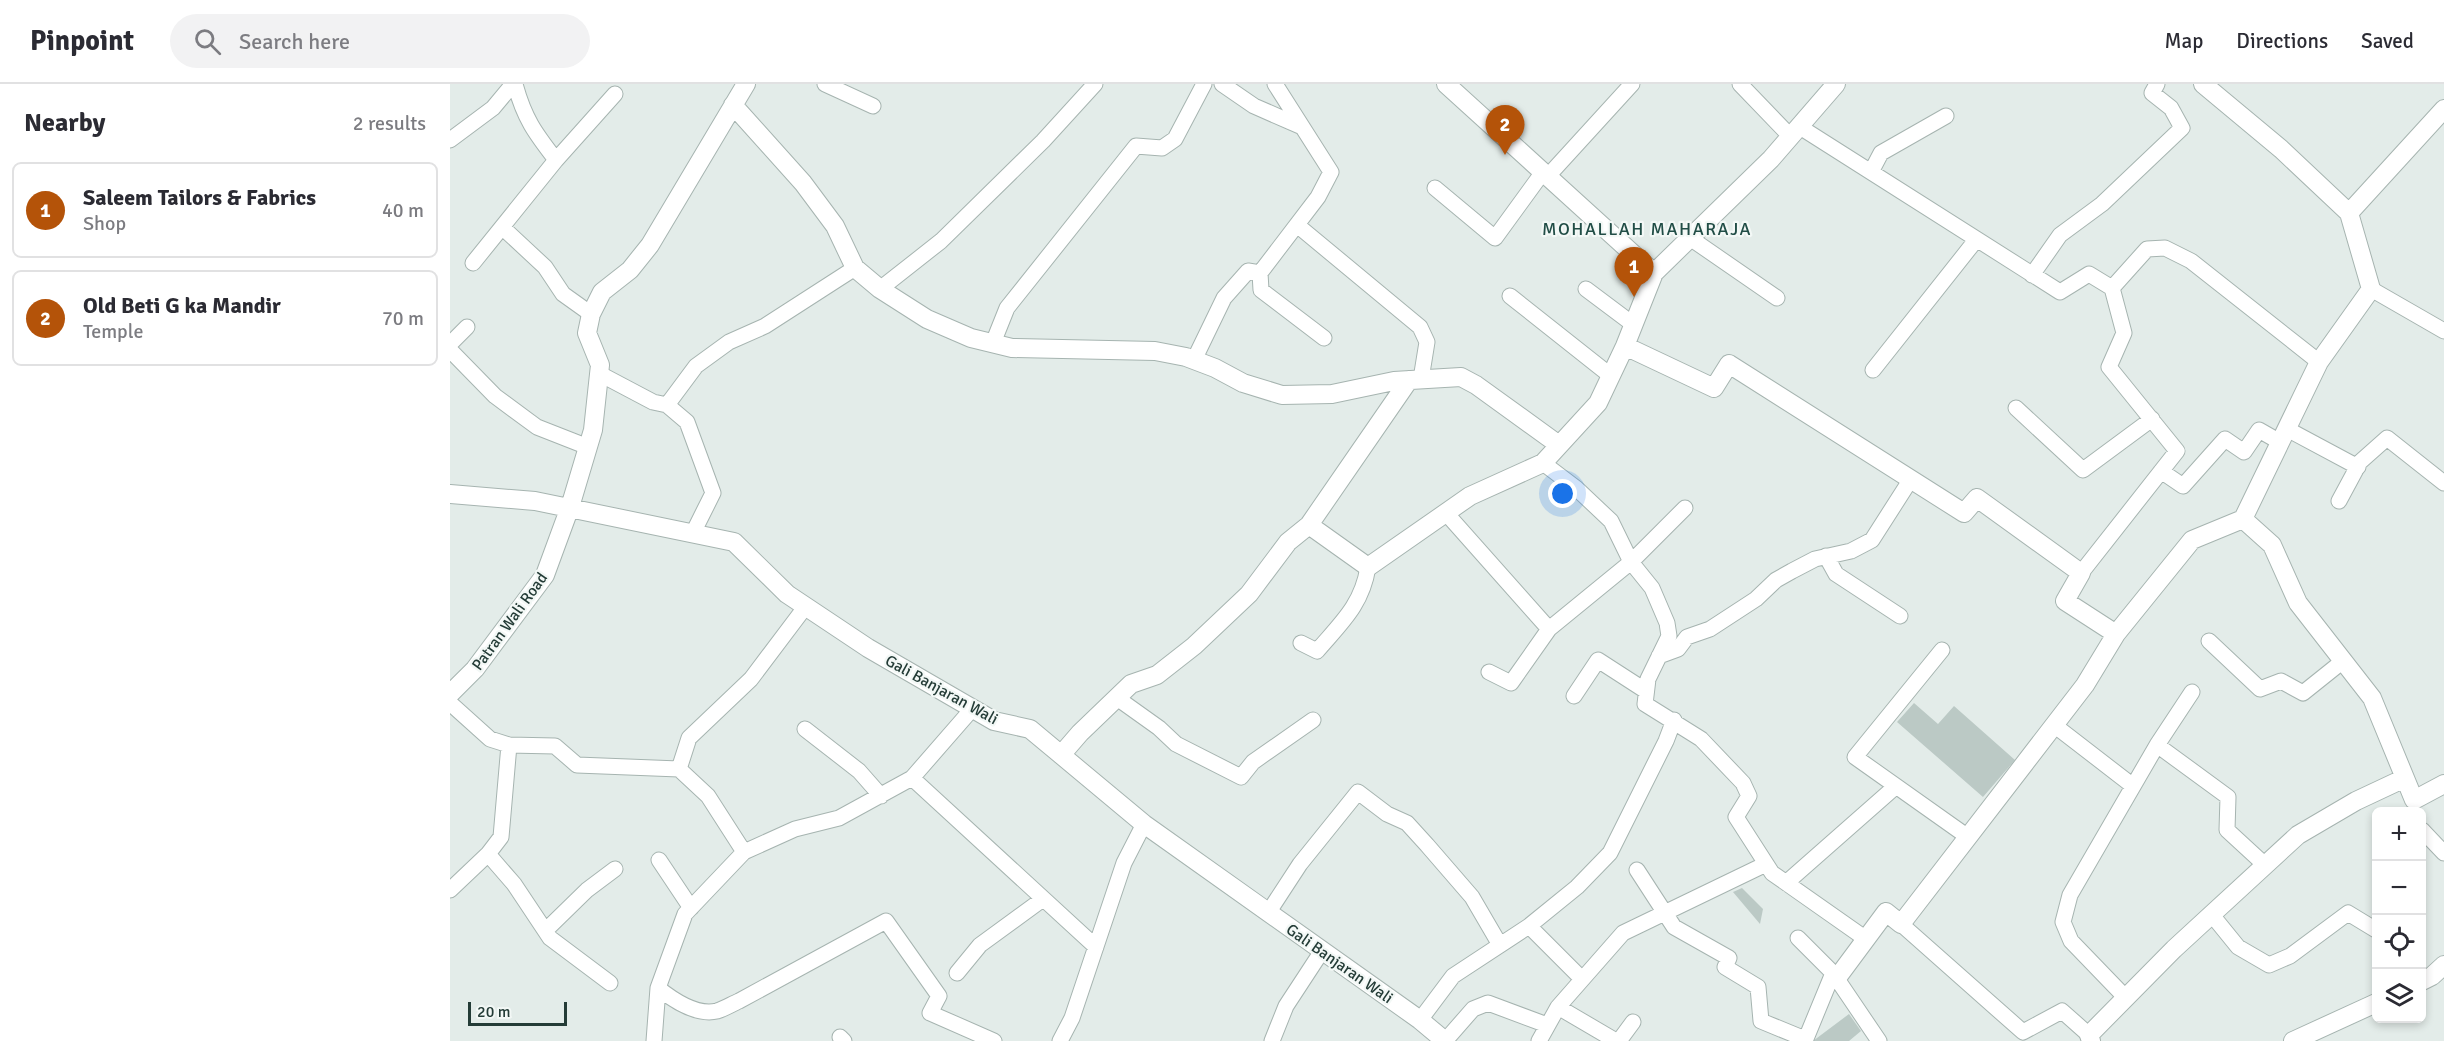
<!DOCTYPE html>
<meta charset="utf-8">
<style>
:root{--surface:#fff;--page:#f2f2f3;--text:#2b2b33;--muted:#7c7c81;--line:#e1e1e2;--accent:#b45309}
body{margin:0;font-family:Signika,sans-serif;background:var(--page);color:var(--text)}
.controls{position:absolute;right:18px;bottom:18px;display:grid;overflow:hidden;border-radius:9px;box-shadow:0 3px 9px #0003}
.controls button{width:54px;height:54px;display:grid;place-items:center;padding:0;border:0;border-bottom:2px solid var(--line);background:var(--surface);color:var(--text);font:30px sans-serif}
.scale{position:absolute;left:18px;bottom:15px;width:99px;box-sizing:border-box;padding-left:6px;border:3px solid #243c37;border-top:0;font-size:16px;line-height:21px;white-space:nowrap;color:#243c37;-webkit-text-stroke:4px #f3f8f6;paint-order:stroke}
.you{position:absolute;left:1113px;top:410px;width:21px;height:21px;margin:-15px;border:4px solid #fff;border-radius:50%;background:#1a73e8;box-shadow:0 0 0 9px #1a73e833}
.badge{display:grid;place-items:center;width:39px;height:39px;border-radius:50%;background:var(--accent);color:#fff;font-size:20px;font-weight:700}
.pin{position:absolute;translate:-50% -50px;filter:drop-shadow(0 2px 3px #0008)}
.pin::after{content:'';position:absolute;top:32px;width:21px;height:18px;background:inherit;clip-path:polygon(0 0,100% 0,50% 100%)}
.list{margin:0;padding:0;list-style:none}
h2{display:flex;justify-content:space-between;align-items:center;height:78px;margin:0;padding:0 24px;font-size:26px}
h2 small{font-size:20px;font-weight:400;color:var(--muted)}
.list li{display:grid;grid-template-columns:39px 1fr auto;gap:18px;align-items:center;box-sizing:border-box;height:96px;margin:0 12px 12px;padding:0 12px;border:2px solid var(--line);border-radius:9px}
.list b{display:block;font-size:22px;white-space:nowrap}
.list p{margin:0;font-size:20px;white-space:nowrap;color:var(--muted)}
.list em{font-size:20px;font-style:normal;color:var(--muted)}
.icon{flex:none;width:33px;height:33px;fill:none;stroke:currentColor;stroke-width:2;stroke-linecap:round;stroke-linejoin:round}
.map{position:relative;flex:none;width:1994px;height:957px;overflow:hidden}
header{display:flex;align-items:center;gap:36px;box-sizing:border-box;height:84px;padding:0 30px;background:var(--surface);border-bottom:2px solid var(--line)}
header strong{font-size:28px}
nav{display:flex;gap:33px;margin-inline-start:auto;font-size:21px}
.search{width:420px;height:54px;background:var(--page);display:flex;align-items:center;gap:15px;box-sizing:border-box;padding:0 21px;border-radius:33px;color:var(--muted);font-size:22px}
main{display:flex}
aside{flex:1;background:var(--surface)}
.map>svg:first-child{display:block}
</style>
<header>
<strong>Pinpoint</strong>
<div class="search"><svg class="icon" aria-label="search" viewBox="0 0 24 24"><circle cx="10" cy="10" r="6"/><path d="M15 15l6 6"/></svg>Search here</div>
<nav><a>Map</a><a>Directions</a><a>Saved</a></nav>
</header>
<main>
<aside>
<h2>Nearby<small>2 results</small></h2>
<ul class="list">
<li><span class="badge">1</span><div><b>Saleem Tailors &amp; Fabrics</b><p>Shop</p></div><em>40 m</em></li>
<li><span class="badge">2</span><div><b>Old Beti G ka Mandir</b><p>Temple</p></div><em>70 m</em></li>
</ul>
</aside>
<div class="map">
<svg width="1994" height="957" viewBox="0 0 1994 957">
<rect width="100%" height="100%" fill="#e3ece9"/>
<path fill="#bbc9c5" d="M 1464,619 L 1488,640 L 1504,622 L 1565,676 L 1533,713 L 1447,638 Z
M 1292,804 L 1313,825 L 1310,840 L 1283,808 Z
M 1399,930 L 1411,947 L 1399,957 L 1363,957 Z"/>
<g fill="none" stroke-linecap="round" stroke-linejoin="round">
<defs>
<path id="lane" d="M 65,0 C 74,34 85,49 106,76
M 375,0 L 423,22
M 772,0 L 804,22 L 852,43
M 1290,0 L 1340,52
M 1350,43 L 1610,208 L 1639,190 L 1662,204 L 1697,165 L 1715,164 L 1741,177 L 1869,278
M 0,56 L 43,24 L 63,0
M 1421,88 L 1431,69 L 1496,32
M 1098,92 L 1182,0
M 985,104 L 1045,154 L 1093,88
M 847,141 L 970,243 L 977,258 L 971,295
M 52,143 L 95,183 L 113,210 L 141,230
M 1240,154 L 1327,214
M 23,179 L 106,76 L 165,10
M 810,189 L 811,206 L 874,254
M 1582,191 L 1610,151 L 1652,120 L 1732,44 L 1721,24 L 1702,9 L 1707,0
M 430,205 L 491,157 L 593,57 L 645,0
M 1136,205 L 1184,241
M 1921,205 L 1994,247
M 1060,212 L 1161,292
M 543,259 L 557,224 L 686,62 L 712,64 L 725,55 L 754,0
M 0,260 L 17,243
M 0,266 L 45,312 L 87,343 L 138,363
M 744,276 L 774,214 L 798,187 L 810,189 L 868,113 L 881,88 L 825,0
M 1423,286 L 1526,156
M 150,290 L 203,318 L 217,321 L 237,338 L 263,409 L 243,449
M 217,321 L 246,282 L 279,258 L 315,242 L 405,184
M 1566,324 L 1633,386 L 1702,335
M 1837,345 L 1908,383
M 1093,379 L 1126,404 L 1161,437 L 1181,478 L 1202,504 L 1217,539 L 1219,552 L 1198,595 L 1195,620 L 1251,655 L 1293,699 L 1299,712 L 1286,733 L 1322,789 L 1416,855
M 1711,387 L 1733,402 L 1775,355 L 1794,368 L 1809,346 L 1830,358
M 1889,417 L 1910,378 L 1937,354 L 1994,399
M 996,429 L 1099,545 L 1061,599 L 1039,588
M 1376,472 L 1386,490 L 1450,532
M 1631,489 L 1727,367 L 1659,283 L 1674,249 L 1662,204
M 1099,545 L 1181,478 L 1235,424
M 1759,557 L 1810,605 L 1831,597 L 1853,609 L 1893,577
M 851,559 L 867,567 C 891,539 912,521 918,483
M 1492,566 L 1405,673 L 1518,753
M 1209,572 L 1228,565 L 1237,553 L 1260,545 L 1306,515 L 1326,496 L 1342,487 L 1365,475 L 1401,467 L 1422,456 L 1461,395
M 1124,612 L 1148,576 L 1196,607
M 667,614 L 709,644 L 726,660 L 791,693 L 803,678 L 863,636
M 0,619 L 40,655 L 59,661 L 105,662 L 127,681 L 229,685 L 258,712 L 294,768
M 1604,641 L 1683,702
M 355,645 L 409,687 L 431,712
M 1707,661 L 1778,713 L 1777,746 L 1815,781
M 229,685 L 239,654 L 301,595 L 356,522
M 462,694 L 646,863
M 1972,746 L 1994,769
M 38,770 L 64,800 L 100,854 L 160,899
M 209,776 L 241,824
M 1187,786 L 1224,843 L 1279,874 L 1275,883 L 1308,903 L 1311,937 L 1355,955
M 1336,799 L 1445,703
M 0,806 L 38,770 L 51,753 L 59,661
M 818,829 L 850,780 L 908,708 L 937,730 L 957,739 L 977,761 L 1022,813 L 1050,861
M 1762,831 L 1788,863 L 1819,881 L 1840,872 L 1898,829 L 1926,846
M 1451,840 L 1573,948 L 1612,927 L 1639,951
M 1079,842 L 1132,895
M 96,846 L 137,806 L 165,785
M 1348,854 L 1383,889 L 1429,957
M 507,889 L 530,861 L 593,815
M 208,904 C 223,916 246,932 267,927 C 274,925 282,920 289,917 L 436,837 L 489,912 L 480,929 L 544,957
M 1676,914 L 1621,857 L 1613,838 L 1620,811 L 1707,661 L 1742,608
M 1108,923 L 1166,957
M 970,936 L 1003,892 L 1079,842 L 1127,803 L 1160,769 L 1216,657 L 1224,636
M 390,953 L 394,957
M 204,957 L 208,904 L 235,830 L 294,768 L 345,745 L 389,734 L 462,694 L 523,624
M 610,957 L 622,934 L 674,779 L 694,740
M 822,957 L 836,922 L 872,867
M 995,957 L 1023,925 L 1038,919 L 1097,941
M 1089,957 L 1108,923 L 1173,849 L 1316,780
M 1169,957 L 1183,938
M 1355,957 L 1383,889"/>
<path id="street" d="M 996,0 L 1204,189
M 1753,0 L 1831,65 L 1899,129 L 1994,25
M 283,21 L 353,99 L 385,142 L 405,184 L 430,205 L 477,235 L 521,254 L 562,264 L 705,267 L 736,273 L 765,284 L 793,299 L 832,311 L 882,310 L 944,297 L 1011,293 L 1026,301 L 1109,361
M 1175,262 L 1264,304 L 1279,280 L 1514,429 L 1527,414 L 1631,489 L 1615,517 L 1666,550
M 0,410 L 85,417 L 284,458 L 337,510 L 418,564 L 544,637 L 580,645 L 694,740 L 970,936 L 995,957
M 1793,435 L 1822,461 L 1848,519 L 1922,614 L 1964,716 L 1994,700
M 859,441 L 959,296
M 0,610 L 25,585 L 95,491 L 120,423 L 143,346 L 150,281 L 137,249 L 141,230 L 152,208 L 180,186 L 200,161 L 296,0
M 611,671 L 630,649 L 681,600 L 707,591 L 744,562 L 799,510 L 838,458 L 859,441 L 918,483 L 1020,412 L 1093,379 L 1148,319 L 1175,262 L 1204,189 L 1321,75 L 1386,0
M 1387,894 L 1436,828 L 1451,840 L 1635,601 L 1666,550 L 1742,456 L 1793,435 L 1869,278 L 1921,205 L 1899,129
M 1972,897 L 1982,892 L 1994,881
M 1641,957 L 1639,951 L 1724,865 L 1848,751 L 1906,717 L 1955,694
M 1843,957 L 1926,919"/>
</defs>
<use href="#lane" stroke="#a6b4b0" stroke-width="17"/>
<use href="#street" stroke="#a6b4b0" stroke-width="20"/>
<use href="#lane" stroke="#fff" stroke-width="15"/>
<use href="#street" stroke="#fff" stroke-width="18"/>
</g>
<g text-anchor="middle" stroke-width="4.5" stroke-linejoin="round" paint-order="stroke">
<g font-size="16" fill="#243c37" stroke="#f3f8f6">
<text transform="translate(59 537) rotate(-54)" y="6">Patran Wali Road</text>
<text transform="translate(492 605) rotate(29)" y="6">Gali Banjaran Wali</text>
<text transform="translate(890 879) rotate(35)" y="6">Gali Banjaran Wali</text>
</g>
<g font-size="18" letter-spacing="1.5" fill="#214d46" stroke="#f3f8f6">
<text x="1197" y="151">MOHALLAH MAHARAJA</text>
</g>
</g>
</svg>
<div class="controls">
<button>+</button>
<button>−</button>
<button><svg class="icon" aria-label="locate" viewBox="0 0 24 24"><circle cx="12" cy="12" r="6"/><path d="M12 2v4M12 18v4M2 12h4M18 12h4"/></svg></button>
<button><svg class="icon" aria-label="layers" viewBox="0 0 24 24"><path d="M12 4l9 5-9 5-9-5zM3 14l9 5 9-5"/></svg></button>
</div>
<div class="scale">20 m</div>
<div class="you"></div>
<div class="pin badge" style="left:1184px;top:213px">1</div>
<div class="pin badge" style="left:1055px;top:71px">2</div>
</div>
</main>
